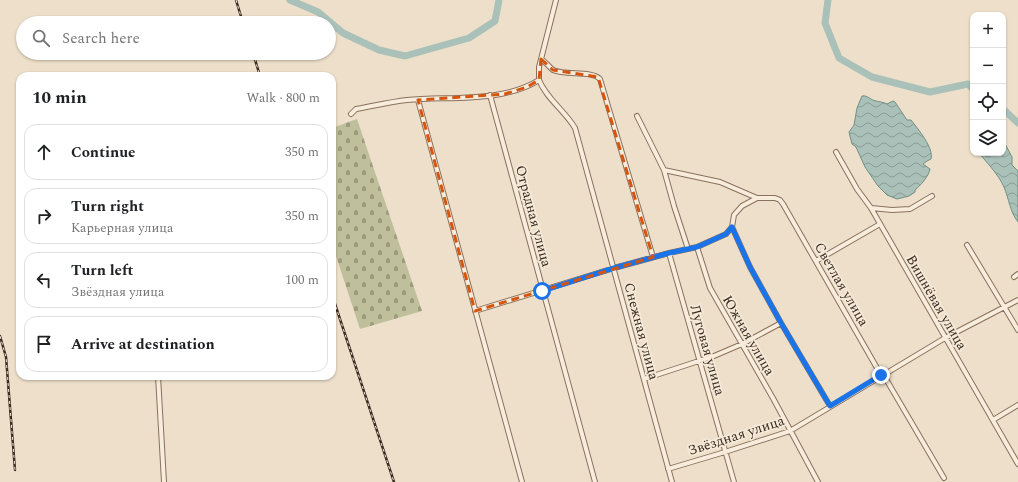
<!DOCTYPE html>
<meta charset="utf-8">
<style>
:root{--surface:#fff;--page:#f6f6f6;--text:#202124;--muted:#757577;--line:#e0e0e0}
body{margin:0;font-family:Spectral,serif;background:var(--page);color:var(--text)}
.controls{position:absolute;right:12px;top:12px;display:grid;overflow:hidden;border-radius:8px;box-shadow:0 1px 3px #0004}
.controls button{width:36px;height:36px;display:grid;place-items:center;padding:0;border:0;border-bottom:1px solid var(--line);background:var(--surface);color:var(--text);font:20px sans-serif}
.stop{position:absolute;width:12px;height:12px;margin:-9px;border:3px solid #1a73e8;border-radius:50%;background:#fff}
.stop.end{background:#1a73e8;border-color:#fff;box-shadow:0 1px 4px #0008}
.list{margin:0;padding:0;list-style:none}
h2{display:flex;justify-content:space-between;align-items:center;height:52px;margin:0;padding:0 16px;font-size:17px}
h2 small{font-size:13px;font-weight:400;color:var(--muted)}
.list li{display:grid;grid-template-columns:26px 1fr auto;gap:12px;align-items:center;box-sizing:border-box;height:56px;margin:0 8px 8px;padding:0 8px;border:1px solid var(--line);border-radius:12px}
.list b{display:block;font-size:15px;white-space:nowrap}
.list p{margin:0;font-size:13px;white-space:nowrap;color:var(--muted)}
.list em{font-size:13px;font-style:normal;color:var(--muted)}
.icon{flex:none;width:22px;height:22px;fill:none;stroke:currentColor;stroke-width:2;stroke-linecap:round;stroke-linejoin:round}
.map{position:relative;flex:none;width:1018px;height:482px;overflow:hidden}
.search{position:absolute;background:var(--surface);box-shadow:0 1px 3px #0004;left:16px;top:16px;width:320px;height:44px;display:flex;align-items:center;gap:10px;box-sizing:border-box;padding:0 14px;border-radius:22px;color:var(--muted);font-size:15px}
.panel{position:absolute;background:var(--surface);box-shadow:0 1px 3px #0004;left:16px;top:72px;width:320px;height:308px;border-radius:12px}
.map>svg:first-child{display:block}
</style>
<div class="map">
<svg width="1018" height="482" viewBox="0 0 1018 482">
<defs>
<pattern id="cemetery-stones" width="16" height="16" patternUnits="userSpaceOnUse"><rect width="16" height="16" fill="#bfc09b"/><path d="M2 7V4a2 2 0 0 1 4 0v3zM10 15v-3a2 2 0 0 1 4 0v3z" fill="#9c9c7e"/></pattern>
<pattern id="water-waves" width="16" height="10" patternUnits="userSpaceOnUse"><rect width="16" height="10" fill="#a9c1b8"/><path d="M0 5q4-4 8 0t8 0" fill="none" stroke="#8b9d95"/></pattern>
</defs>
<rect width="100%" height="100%" fill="#eddfc9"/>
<path fill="url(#cemetery-stones)" d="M 357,119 L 422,311 L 360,329 L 332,244 L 332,128 Z"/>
<path fill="url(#water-waves)" stroke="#709085" d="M 862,96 C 868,95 870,100 876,101 C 880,102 883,102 887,104 L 893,101 L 895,102 L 907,120 L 911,120 C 918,129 934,148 931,159 L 927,161 L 923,164 L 930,169 C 929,176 920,186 915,190 L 915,192 L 909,196 L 897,199 L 887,195 L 878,186 L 865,167 L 856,147 L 852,144 L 849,132 L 854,125 L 857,108 Z
M 1003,140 L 1012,157 L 1012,165 L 1018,171 L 1018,222 C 1010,212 1009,199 1004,187 C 998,174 988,164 979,153 L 992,153 L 995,155 L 997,153 L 1003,153 Z"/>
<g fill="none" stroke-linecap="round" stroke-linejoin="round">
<path stroke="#a9c1b8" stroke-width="7" d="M 290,0 L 318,12 L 343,33 L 379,50 L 405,56 L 469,38 L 495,21 L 499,0
M 828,0 L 825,23 L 839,58 L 872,77 L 930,92 L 968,84 L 973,89
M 1003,109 L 1018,123"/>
<defs>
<path id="minor" d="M 541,59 C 546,62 549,67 553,70 C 566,76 591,70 600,79 L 653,257
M 539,80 C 546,98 565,111 575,128 L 672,482
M 490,95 L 595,482
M 418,100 L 522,482
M 351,114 L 356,109 C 373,106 390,102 407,100 C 449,96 503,103 539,80 L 539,67 L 556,0
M 637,116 L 664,170 L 674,206 L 688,249
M 836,152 L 857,189 L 871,208 L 1018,464
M 664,170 L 720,182 L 757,198
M 871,208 L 892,210 L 910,209 L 932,196
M 732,227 L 750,267 L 781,323 L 830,406
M 967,245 L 1018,330
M 697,247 L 710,288 L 774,400 L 818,482
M 669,253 L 734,482
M 816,261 L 880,224
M 1014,277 L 1018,274
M 475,311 L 614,268 L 669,253 L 697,247 L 726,234 L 732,227 L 734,215 L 742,206 L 757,198 L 775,198 L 780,200 L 783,204 L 881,375
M 883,374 L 944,478
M 158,376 L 164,482
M 644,379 L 714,356 L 742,344 L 781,323
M 993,420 L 1018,405
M 668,469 L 725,452 L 790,431 L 945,338 L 1018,300"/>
</defs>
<use href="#minor" stroke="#89715e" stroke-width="6"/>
<use href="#minor" stroke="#f8eddc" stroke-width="4"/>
<defs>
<path id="rail" d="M 236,0 L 243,23
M 253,53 L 260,76
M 332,295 L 394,482
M 0,336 L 6,357 L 15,470"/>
</defs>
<use href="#rail" stroke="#3a2b21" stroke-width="2.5"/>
<use href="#rail" stroke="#f5ead8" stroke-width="1" stroke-dasharray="3" stroke-linecap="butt"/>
</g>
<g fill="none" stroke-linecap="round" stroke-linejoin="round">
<path stroke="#1a73e8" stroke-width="5" d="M 542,291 L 614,268 L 669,253 L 697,247 L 726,234 L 732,227 L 750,267 L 781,323 L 830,406 L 881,375"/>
</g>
<path fill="none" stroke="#d7540e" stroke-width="3" stroke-dasharray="8 5" stroke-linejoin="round" d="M 541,59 L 553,70 L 598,77 L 653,257 L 475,311 L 418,100 L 505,94 L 527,87 L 539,80 Z"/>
<g text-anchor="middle" stroke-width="3.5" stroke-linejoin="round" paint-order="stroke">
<g font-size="14" fill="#3a2b21" stroke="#f5ead8">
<text transform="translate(534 216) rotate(75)" y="5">Отрадная улица</text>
<text transform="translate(842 284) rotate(60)" y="5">Светлая улица</text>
<text transform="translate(937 302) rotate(60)" y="5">Вишнёвая улица</text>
<text transform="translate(642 331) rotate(75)" y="5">Снежная улица</text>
<text transform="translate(749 335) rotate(60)" y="5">Южная улица</text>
<text transform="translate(708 350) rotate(74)" y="5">Луговая улица</text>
<text transform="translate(736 435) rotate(-18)" y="5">Звёздная улица</text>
</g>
</g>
</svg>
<div class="controls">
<button>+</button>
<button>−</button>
<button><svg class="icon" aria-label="locate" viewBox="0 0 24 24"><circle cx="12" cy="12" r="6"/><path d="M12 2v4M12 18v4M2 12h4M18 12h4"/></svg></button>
<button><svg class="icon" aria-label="layers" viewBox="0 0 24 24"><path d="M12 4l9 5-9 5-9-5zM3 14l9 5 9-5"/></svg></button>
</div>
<div class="stop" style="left:542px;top:291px"></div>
<div class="stop end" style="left:881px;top:375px"></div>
<div class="search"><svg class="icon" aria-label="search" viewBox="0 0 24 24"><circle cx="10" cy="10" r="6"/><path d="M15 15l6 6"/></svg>Search here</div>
<section class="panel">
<h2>10 min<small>Walk · 800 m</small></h2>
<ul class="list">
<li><svg class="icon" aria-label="ahead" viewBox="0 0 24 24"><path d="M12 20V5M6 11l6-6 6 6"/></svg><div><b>Continue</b></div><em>350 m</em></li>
<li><svg class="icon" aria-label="right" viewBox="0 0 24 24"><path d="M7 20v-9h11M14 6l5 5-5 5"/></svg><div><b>Turn right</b><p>Карьерная улица</p></div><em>350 m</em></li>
<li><svg class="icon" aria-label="left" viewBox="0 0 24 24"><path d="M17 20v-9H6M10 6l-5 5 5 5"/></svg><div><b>Turn left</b><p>Звёздная улица</p></div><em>100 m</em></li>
<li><svg class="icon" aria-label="arrive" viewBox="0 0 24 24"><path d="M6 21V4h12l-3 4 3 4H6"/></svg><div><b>Arrive at destination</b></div></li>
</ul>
</section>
</div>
